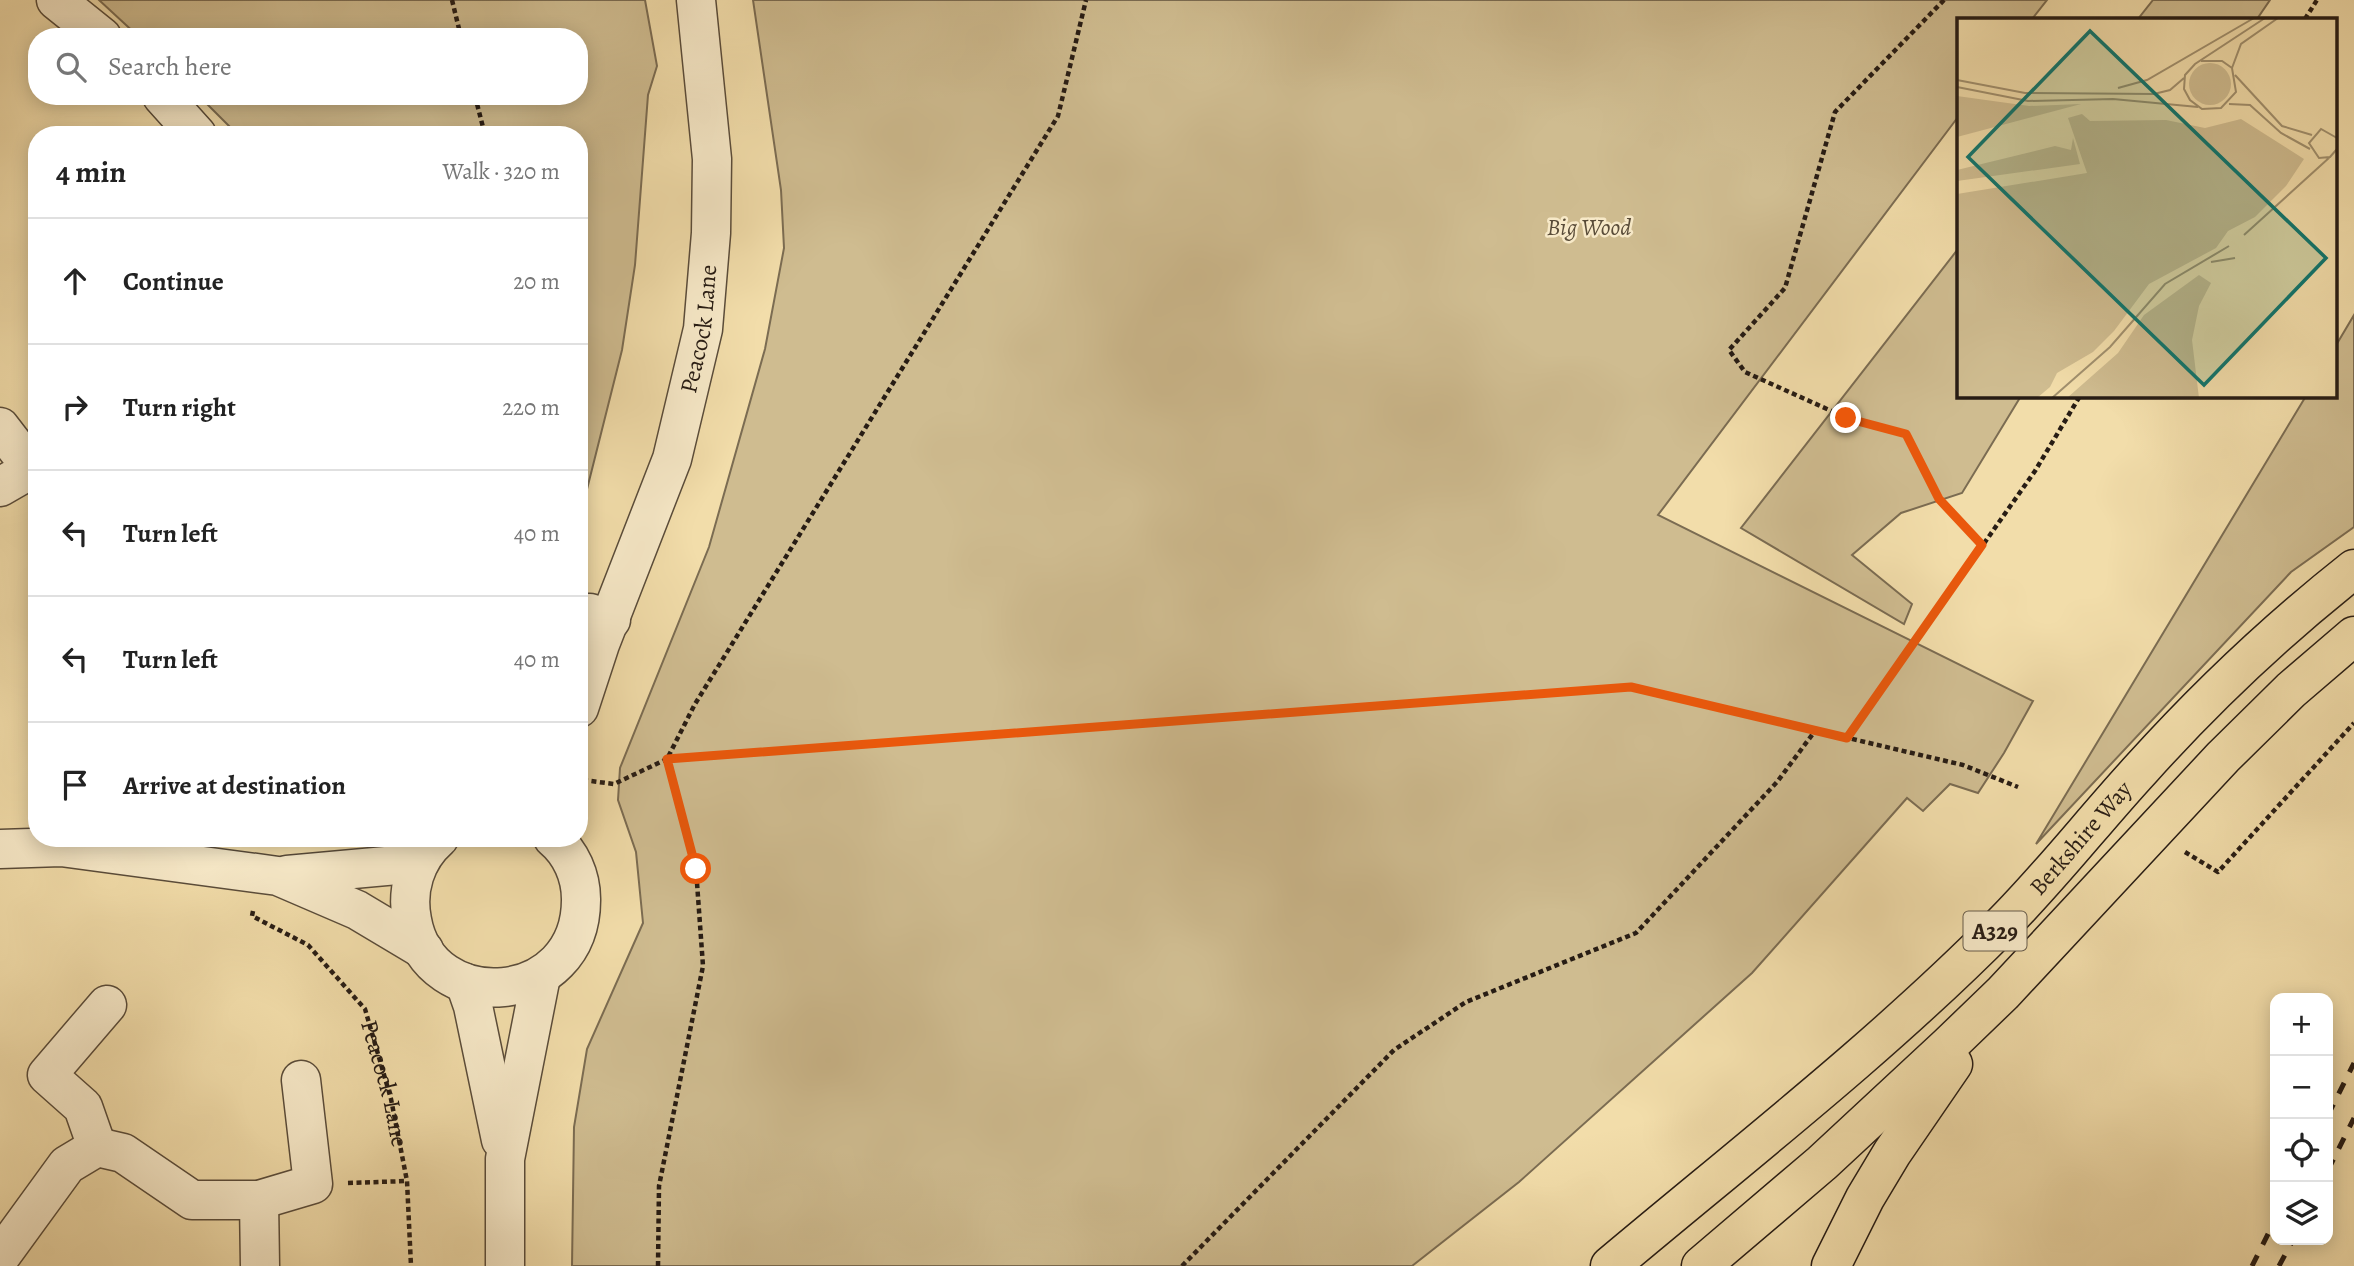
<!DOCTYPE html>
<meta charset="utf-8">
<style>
:root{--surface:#fff;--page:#f2f2f2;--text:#222;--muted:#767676;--line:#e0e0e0}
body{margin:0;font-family:Alegreya,serif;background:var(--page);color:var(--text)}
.controls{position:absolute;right:21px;bottom:21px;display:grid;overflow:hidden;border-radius:14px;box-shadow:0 4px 18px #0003}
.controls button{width:63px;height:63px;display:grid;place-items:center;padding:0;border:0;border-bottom:2px solid var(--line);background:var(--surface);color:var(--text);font:35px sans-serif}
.stop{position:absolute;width:21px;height:21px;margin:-16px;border:5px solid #ea580c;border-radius:50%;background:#fff}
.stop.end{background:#ea580c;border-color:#fff;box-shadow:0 2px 7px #0008}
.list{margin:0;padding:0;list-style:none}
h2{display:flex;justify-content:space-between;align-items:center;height:91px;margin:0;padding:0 28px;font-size:30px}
h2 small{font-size:23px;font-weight:400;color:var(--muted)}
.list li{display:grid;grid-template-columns:46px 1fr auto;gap:21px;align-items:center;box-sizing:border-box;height:126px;padding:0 28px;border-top:2px solid var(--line)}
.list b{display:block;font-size:26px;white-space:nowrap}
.list em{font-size:23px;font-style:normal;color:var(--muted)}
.icon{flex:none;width:38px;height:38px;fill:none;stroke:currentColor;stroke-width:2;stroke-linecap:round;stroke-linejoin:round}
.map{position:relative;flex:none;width:2354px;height:1266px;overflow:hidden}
.search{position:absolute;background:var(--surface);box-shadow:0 4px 18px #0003;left:28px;top:28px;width:560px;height:77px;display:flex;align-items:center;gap:18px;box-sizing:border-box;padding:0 24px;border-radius:28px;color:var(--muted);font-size:26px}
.panel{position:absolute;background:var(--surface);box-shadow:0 4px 18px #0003;left:28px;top:126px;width:560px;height:721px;border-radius:28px}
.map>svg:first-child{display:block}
</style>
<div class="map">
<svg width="2354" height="1266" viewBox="0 0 2354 1266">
<rect width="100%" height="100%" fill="#f2ddaa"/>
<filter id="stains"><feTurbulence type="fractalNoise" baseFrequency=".00286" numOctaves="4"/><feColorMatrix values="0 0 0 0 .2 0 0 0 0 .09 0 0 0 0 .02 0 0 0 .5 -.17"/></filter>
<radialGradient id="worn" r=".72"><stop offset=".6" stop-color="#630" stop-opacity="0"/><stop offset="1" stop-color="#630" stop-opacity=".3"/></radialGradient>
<path fill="#cfbc90" stroke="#7b6c52" stroke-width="2" d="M 99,0 L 645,0 L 657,66 L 648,95 L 635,265 L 622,350 L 579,521 L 579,135 L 238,135 L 199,96 L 579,96 L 579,37 L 139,37 Z
M 753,0 L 2047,0 L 2032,19 L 1958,19 L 1958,117 L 1658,515 L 2033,701 L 2004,753 L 1978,793 L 1950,784 L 1923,811 L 1907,798 L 1752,973 L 1519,1182 L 1412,1266 L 572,1266 L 574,1127 L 587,1049 L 643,923 L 636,852 L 618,800 L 620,768 L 709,547 L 765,349 L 784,248 L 781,190 Z
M 2153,0 L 2270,0 L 2257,19 L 2138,19 Z
M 1958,249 L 1958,396 L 2021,396 L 1962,493 L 1901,513 L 1852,555 L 1912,604 L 1904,624 L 1741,528 Z
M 2354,315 L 2354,527 L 2291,572 L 2036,844 L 2306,396 L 2335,396 L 2335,347 Z"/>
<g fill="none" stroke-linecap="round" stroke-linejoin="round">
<defs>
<g id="minor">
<path d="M 56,0 L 102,37"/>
<path d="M 162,96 L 197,135"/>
<path d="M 0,427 L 37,475"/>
<path d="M 0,487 L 33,468"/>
<path d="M 579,614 L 590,613 L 611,620"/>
<path id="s2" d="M 579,708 L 600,644 L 672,459 L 703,329 L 711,233 L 712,159 L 696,0"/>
<path d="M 439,838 C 415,859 406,890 412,920 C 429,1018 582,1008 581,899 C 581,876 571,853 553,838"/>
<path d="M 0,849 L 61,847 L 278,876 L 357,910 L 424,950"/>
<path d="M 287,875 L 419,863"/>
<path d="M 465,983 L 473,1006 L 501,1140"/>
<path d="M 97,1147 L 83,1107 L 47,1075 L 107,1005"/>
<path d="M 259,1200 L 260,1266"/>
<path d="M 0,1257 L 67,1165 L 97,1147 L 123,1153 L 192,1200 L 259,1200 L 313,1184 L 301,1080"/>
<path d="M 505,1266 L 505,1159 L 541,976"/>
</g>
<g id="highway">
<path id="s3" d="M 1610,1266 C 1742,1155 1879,1049 2001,926 C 2051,876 2094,820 2142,768 C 2207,696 2278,629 2354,569"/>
<path d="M 1701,1266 L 1822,1163 L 1948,1046 L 2003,993 L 2223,757 L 2291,690 L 2354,636"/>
<path d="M 1831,1266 L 1865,1198 L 1892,1153 L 1953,1064"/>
</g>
</defs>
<use href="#minor" stroke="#5a4c3a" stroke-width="41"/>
<use href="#highway" stroke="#271c14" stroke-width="41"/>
<g stroke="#271c14" stroke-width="4.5" stroke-dasharray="5 3.5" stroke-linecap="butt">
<path d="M 452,0 L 461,37"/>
<path d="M 1944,0 L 1835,112 L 1785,288 L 1729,350 L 1745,372 L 1847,418 L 1906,434 L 1939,499 L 1982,545"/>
<path d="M 2305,19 L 2317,0"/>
<path d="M 475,96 L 485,135"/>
<path d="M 1847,738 L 2035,471 L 2080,396"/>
<path d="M 583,780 L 614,784 L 667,759 L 1631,687 L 1963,765 L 2018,787"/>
<path d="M 2185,852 L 2218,872 L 2354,723"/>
<path id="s1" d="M 253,911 L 252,916 L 308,945 L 365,1009 L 391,1099 L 407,1181 L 411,1266"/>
<path d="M 348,1183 L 407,1181"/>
<path d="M 658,1266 L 659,1186 L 703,966 L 696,869 L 667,759 L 695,704 L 1058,116 L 1086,0"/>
<path d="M 1182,1266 L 1394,1050 L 1466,1002 L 1636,933 L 1777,782 L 1815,731"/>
</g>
<use href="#minor" stroke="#f7e9c8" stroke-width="38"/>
<use href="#highway" stroke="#f2ddaa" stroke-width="38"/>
<path stroke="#271c14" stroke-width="5" stroke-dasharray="12 12" stroke-linecap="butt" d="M 2328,1115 L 2354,1063
M 2328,1170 L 2354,1118
M 2252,1266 L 2275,1220
M 2279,1266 L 2293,1240"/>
</g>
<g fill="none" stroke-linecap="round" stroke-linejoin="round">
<path stroke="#ea580c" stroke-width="9" d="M 696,869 L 667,759 L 1631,687 L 1847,738 L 1982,545 L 1939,499 L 1906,434 L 1846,418"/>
</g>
<g text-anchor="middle" stroke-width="5" stroke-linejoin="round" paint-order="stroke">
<rect fill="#f7e9c8" stroke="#655a4a" stroke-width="2" x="1963.5" y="911.5" width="63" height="39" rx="5"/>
<g font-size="23" font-weight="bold" fill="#271c14">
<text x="1995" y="939">A329</text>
</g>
<g font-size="24" font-style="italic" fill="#594c39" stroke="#f7e9c8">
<text x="1589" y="235">Big Wood</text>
</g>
<g font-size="24" fill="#271c14" stroke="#f7e9c8">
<text dy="8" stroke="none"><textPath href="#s2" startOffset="399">Peacock Lane</textPath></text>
<text dy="8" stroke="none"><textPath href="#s3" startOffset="637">Berkshire Way</textPath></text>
<text dy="8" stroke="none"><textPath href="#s1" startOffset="231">Peacock Lane</textPath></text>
</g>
</g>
<g transform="translate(1957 18)">
<rect width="380" height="380" fill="#f2ddaa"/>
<path d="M232 66a21 21 0 1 1 42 0a21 21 0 1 1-42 0ZM 0,78 L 72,88 L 124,86 L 0,119 ZM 125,96 L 133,103 L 209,102 L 248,110 L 284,101 L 347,141 L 329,168 L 298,199 L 271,213 L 259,230 L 192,266 L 157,313 L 136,334 L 100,355 L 93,369 L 80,380 L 0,380 L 0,176 L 130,155 L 111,100 ZM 116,120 L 123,146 L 0,163 L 0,152 L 98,128 L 114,132 ZM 242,257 L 254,265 L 242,288 L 235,322 L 242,380 L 110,380 L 161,335 L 187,297 Z" fill="#cfbc90"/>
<path fill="none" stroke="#a1906e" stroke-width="2" d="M 244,43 L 265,43 L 275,50 L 279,74 L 264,90 L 245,91 L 233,82 L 227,71 L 228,57 L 238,46 L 308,0M 275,50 L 284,26 L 321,0M 278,57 L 325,108 L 355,117M 0,62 L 68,75 L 197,76 L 213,72 L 227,60M 0,69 L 71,83 L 156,81 L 241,89M 161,70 L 190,62 L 297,0M 272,86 L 293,87 L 324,115 L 353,131M 380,120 L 364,111 L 352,125 L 362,140 L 373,139 L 380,131M 287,217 L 373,139M 254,244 L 278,240M 95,380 L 153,329 L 208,266 L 272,228"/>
<path fill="#0f766e" fill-opacity="0.15" stroke="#0f766e" stroke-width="3.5" d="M 133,13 L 369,240 L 247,367 L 11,139 Z"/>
<rect width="380" height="380" fill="none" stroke="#271c14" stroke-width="3.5"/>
</g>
<rect width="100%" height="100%" filter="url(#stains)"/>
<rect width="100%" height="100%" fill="url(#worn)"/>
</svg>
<div class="controls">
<button>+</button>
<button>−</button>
<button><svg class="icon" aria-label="locate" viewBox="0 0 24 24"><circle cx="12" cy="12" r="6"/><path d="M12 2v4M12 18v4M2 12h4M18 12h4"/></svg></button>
<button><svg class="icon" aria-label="layers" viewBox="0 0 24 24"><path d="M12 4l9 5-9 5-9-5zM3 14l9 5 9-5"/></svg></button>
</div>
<div class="stop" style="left:696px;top:869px"></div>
<div class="stop end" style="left:1846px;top:418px"></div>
<div class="search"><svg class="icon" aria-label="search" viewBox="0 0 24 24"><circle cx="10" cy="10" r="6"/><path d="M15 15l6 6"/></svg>Search here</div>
<section class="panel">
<h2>4 min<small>Walk · 320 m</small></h2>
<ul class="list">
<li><svg class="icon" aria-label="ahead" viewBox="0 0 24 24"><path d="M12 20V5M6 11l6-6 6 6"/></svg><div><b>Continue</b></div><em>20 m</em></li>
<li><svg class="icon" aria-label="right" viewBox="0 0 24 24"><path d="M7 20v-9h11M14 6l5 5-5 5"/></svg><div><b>Turn right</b></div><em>220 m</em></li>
<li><svg class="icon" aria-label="left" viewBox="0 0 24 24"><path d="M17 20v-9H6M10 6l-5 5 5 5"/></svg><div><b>Turn left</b></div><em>40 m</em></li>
<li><svg class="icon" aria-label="left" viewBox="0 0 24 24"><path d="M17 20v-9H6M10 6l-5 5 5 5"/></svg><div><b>Turn left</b></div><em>40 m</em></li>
<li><svg class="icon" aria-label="arrive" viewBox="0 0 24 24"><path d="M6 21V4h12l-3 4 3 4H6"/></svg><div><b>Arrive at destination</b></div></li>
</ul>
</section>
</div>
